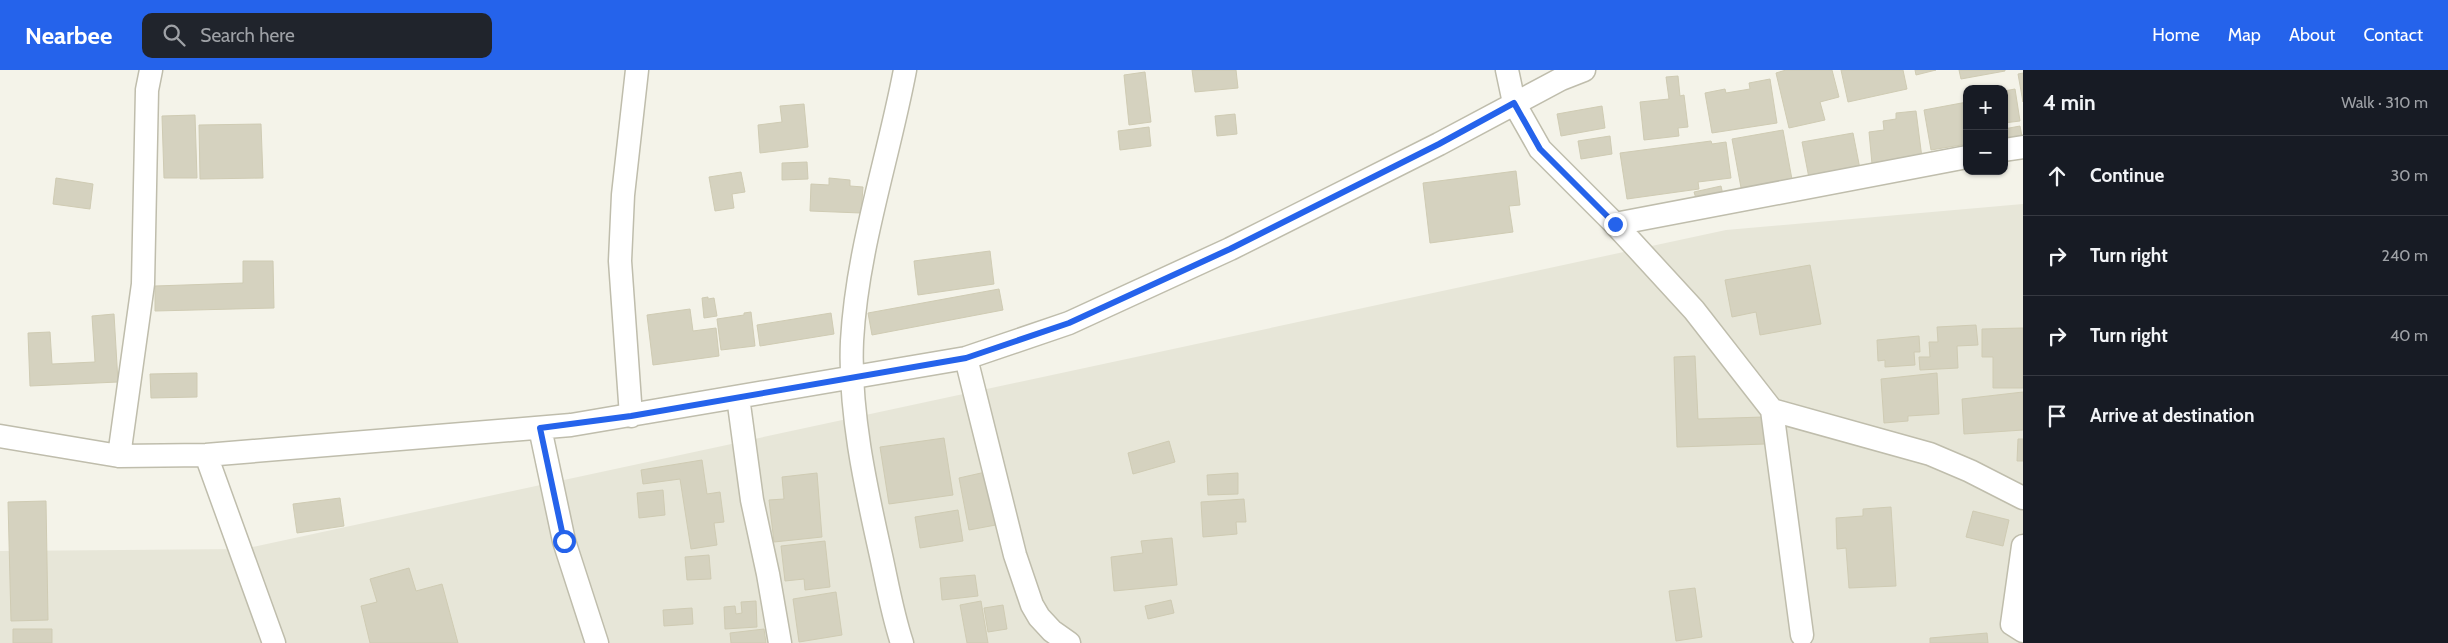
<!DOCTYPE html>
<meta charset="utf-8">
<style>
:root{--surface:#171b24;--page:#20242c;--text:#f1f3f6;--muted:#9ea1a6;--line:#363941;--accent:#2563eb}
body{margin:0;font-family:Cabin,sans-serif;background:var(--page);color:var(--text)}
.controls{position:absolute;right:15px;top:15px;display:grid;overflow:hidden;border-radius:10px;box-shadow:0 1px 4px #0004}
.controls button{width:45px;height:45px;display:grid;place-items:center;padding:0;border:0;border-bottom:1px solid var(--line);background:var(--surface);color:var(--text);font:25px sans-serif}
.stop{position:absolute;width:15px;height:15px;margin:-11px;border:4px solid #2563eb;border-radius:50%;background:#fff}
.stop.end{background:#2563eb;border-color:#fff;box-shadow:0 1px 5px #0008}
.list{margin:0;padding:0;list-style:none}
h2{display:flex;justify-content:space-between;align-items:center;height:65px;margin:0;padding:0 20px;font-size:21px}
h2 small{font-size:16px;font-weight:400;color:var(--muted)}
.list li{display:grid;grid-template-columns:32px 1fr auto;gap:15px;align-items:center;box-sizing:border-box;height:80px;padding:0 20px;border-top:1px solid var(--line)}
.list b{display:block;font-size:19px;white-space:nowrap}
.list em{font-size:16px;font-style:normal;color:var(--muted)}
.icon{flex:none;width:28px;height:28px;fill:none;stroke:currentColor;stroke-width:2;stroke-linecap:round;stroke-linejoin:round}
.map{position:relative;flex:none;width:2023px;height:573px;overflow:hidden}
header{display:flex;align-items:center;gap:30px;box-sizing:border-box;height:70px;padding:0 25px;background:var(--accent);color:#fff}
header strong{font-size:24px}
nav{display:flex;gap:28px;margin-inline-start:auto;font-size:18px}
.search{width:350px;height:45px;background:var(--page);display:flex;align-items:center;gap:12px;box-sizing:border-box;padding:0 18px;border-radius:10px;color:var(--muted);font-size:19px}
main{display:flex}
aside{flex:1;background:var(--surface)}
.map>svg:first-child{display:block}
</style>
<header>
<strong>Nearbee</strong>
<div class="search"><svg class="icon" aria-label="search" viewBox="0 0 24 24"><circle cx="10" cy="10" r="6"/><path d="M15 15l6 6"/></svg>Search here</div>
<nav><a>Home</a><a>Map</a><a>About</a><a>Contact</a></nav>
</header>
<main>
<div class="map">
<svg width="2023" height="573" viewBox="0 0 2023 573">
<rect width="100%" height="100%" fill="#f4f3e9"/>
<path fill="#e7e6d8" d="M 2023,134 L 2023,573 L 0,573 L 0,481 L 243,479 L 1726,160 Z"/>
<path fill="#d5d2bf" stroke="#cfcbb3" d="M 1192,0 L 1236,0 L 1238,18 L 1195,22 Z
M 1786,0 L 1832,0 L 1839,27 L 1820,32 L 1825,50 L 1789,58 L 1776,3 Z
M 1841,0 L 1903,0 L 1907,19 L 1848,32 Z
M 1915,0 L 1936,0 L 1916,5 Z
M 1959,0 L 2005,0 L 2005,1 L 1961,9 Z
M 1145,2 L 1151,52 L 1129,55 L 1124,5 Z
M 2023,3 L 2023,32 L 2018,4 Z
M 1678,6 L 1680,26 L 1684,25 L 1688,57 L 1678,58 L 1679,66 L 1644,70 L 1640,32 L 1669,29 L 1666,7 Z
M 1770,9 L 1777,53 L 1712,63 L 1705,23 L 1725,19 L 1726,23 L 1750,19 L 1749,13 Z
M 2015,19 L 2020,51 L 2004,53 L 2004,21 Z
M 1967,32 L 1967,74 L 1931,80 L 1924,40 Z
M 804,34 L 808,77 L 760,83 L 758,55 L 782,52 L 780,36 Z
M 1602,36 L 1605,58 L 1561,66 L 1557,44 Z
M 1916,41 L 1922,88 L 1872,94 L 1869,62 L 1884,60 L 1883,51 L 1896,49 L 1896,43 Z
M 1235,44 L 1237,64 L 1217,66 L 1215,46 Z
M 195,45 L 197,108 L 164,108 L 162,46 Z
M 261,54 L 263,108 L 200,109 L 199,55 Z
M 2020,56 L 2023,72 L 2007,74 L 2004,59 Z
M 1149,57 L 1151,76 L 1120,80 L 1118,61 Z
M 1783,60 L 1793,115 L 1742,123 L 1732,69 Z
M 1853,63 L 1860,99 L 1809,108 L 1802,72 Z
M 1610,66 L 1612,84 L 1581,89 L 1578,71 Z
M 1711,71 L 1712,74 L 1726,72 L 1731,108 L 1698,112 L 1699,119 L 1627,129 L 1620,83 Z
M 807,92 L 808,109 L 782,110 L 782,93 Z
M 1516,101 L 1520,135 L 1509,136 L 1513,162 L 1430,173 L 1423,113 Z
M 741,102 L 745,122 L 732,124 L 734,138 L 715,141 L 709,107 Z
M 56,108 L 93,114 L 90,139 L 53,134 Z
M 829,108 L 850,110 L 850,116 L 863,117 L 861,143 L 810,141 L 811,114 L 829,115 Z
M 1721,116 L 1724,129 L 1698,135 L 1694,122 Z
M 990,181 L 994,214 L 918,225 L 914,191 Z
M 243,191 L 273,191 L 274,238 L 155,241 L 155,216 L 243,213 Z
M 1810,195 L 1821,254 L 1760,265 L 1756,242 L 1732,247 L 1725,210 Z
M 999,219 L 1003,240 L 872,265 L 868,243 Z
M 708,227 L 708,229 L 714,228 L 717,246 L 704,248 L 702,228 Z
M 690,239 L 693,261 L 716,258 L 719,286 L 653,295 L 647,245 Z
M 751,242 L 755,276 L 721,280 L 717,249 L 744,245 L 744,243 Z
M 831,243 L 834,264 L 760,276 L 757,255 Z
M 114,244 L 118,312 L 30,316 L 28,263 L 50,262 L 52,294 L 95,292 L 92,246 Z
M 1976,255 L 1978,275 L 1957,276 L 1958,298 L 1920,300 L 1919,287 L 1930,287 L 1929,272 L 1938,272 L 1937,257 Z
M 2023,258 L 2023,318 L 1993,318 L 1993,287 L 1982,287 L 1982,259 Z
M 1919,266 L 1920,282 L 1914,282 L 1915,295 L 1885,297 L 1885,290 L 1878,291 L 1877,270 Z
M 1695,286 L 1698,349 L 1764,347 L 1765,374 L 1677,377 L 1674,287 Z
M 197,303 L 197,327 L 151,328 L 150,304 Z
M 1937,303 L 1939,344 L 1908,346 L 1908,351 L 1884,353 L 1881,309 Z
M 2023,322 L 2023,360 L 1964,364 L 1962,329 Z
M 944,368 L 953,425 L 889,434 L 880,377 Z
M 2018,369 L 2023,369 L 2023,391 L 2017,391 Z
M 1169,371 L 1175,392 L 1133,404 L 1128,383 Z
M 702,390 L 707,424 L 720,422 L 724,452 L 714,453 L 717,475 L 691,479 L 680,409 L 643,414 L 641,400 Z
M 990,401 L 1001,454 L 969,460 L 959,408 Z
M 817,403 L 822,467 L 774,472 L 769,430 L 784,429 L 782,407 Z
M 1238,403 L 1238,424 L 1208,425 L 1207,405 Z
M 663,420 L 665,445 L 639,448 L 637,423 Z
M 340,428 L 344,456 L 297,463 L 293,434 Z
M 1244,429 L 1246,452 L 1236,452 L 1237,464 L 1203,467 L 1201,432 Z
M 46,431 L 48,550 L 11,551 L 8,432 Z
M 1891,437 L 1896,516 L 1849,518 L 1846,478 L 1837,479 L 1836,448 L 1863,446 L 1863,439 Z
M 958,440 L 963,471 L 920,478 L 915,447 Z
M 1973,441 L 2009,450 L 2003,476 L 1966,467 Z
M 1172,468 L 1177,515 L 1114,521 L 1111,487 L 1143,483 L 1141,471 Z
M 825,471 L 830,517 L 805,520 L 804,509 L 785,511 L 781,476 Z
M 709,485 L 711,509 L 687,510 L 685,487 Z
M 409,498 L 416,521 L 442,514 L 458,573 L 370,573 L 361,536 L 377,532 L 370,509 Z
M 975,505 L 978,526 L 942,530 L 940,508 Z
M 1695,518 L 1702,567 L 1676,571 L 1669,521 Z
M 836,522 L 842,565 L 799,572 L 793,529 Z
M 1171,530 L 1174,543 L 1148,549 L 1145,536 Z
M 756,531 L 757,557 L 725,559 L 724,537 L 735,536 L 736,544 L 742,543 L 741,532 Z
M 981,531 L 988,573 L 967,573 L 960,535 Z
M 1003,535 L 1007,559 L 988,562 L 984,538 Z
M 692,538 L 693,554 L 664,556 L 663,540 Z
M 13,559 L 52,559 L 52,573 L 13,573 Z
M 764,559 L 766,573 L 731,573 L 730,563 Z
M 1987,563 L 1988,573 L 1930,573 L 1930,568 Z"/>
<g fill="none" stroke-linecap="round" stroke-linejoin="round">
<defs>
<path id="street" d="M 1507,0 L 1514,33 L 1540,79 L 1615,154 L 1694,240 L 1772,340 L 1930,384 L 1970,401 L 2023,428
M 2004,80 L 2023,77
M 1615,154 L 1967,87
M 966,288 L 1015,485 L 1032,535 L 1039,547 L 1052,561 L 1069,573
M 738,327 L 752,430 L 768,504 L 780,573
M 1772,340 L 1802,565
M 631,346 L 620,191 L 623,125 L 637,0
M 540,358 L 564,471 L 597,573
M 0,366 L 119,386 L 206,385 L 571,355 L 966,288 L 1069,253 L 1230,179 L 1439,74 L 1561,9 L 1584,0
M 206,385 L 274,573
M 119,386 L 143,214 L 147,20 L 151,0
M 2023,476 L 2012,554 L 2023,561
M 902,573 C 892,543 887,512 880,481 C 865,414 849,340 852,271 C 857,179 888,90 905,0"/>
</defs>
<use href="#street" stroke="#bfbdac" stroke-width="25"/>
<use href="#street" stroke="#fff" stroke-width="22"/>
</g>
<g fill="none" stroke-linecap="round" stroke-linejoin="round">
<path stroke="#2563eb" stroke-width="6" d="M 564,471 L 540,358 L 631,346 L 966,288 L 1069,253 L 1230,179 L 1439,74 L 1514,33 L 1540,79 L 1615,154"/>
</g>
</svg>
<div class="controls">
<button>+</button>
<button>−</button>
</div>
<div class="stop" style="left:564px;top:471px"></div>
<div class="stop end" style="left:1615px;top:154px"></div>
</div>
<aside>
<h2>4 min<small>Walk · 310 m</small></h2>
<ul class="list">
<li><svg class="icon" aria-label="ahead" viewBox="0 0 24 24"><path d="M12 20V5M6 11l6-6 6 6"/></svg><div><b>Continue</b></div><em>30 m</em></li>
<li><svg class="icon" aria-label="right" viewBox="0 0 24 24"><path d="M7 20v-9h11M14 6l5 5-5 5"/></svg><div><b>Turn right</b></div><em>240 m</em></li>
<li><svg class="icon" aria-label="right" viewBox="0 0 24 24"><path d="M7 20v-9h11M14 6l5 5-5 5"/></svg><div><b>Turn right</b></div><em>40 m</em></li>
<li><svg class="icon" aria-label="arrive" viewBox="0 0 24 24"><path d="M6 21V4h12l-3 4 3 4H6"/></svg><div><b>Arrive at destination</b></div></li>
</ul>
</aside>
</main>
